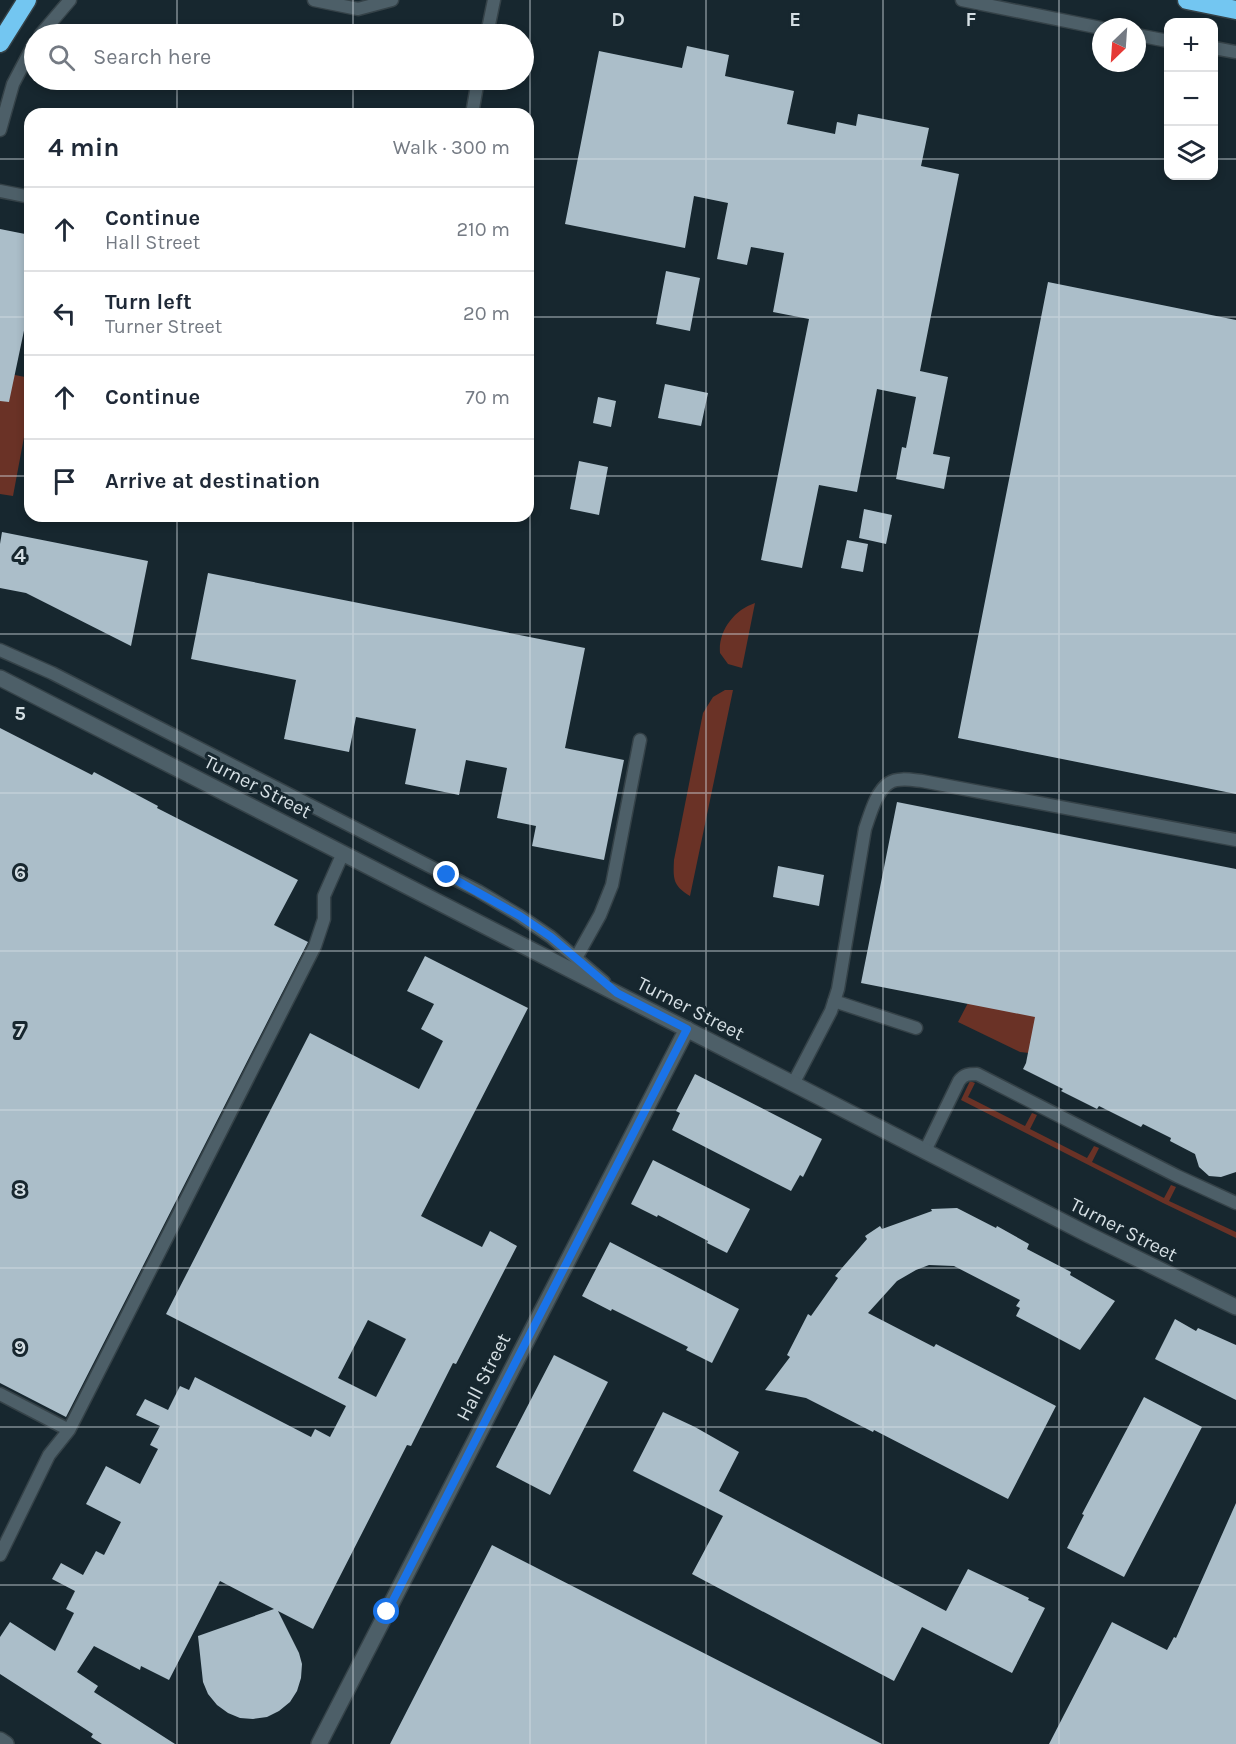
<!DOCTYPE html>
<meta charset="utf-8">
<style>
:root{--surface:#fff;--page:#f2f2f3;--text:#1f2937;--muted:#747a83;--line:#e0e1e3}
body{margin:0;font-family:Karla,sans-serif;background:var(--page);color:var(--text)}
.controls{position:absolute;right:18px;top:18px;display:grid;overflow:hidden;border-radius:12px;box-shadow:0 3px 9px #0003}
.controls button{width:54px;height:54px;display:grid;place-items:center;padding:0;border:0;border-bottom:2px solid var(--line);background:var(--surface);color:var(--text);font:30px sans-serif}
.compass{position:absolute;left:1092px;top:18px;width:54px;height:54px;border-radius:50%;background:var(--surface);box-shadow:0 3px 9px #0003;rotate:205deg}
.stop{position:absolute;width:18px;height:18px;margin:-14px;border:4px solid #1a73e8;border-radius:50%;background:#fff}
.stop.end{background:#1a73e8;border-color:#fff;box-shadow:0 2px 6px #0008}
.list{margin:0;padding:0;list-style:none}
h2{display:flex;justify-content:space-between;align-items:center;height:78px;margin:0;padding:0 24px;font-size:26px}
h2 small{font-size:20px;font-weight:400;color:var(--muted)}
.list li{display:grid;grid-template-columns:39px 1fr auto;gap:18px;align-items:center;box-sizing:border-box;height:84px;padding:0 24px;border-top:2px solid var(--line)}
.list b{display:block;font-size:22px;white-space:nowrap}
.list p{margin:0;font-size:20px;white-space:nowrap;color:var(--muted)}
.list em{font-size:20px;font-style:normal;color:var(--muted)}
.icon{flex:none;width:33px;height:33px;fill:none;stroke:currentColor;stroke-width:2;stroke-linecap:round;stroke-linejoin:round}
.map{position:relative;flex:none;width:1236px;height:1744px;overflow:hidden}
.search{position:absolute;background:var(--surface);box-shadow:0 3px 9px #0003;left:24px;top:24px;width:510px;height:66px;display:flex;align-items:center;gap:15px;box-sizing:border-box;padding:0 21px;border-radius:33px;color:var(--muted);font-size:22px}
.panel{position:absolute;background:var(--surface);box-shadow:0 3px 9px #0003;left:24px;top:108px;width:510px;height:414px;border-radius:18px}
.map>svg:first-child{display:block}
</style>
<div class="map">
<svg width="1236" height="1744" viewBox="0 0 1236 1744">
<rect width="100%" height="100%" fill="#17272f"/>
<path fill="#6a3226" d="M 0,372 L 30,378 L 30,405 L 13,496 L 0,494 Z
M 755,603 L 742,668 L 728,664 L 720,653 C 718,631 734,610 755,603 Z
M 725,690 L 733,690 L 690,896 C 673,886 673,879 674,860 L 703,713 L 713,697 Z
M 969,1001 L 1037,1014 L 1029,1053 L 1020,1052 L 958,1022 Z
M 970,1081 L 975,1083 L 968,1097 L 1025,1126 L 1032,1113 L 1037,1115 L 1030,1129 L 1087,1158 L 1094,1146 L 1099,1148 L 1092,1162 L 1164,1198 L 1171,1185 L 1176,1187 L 1169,1201 L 1236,1232 L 1236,1238 L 1163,1203 L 961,1100 Z"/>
<path fill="#abbec9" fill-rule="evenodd" d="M 687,46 L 729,55 L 725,76 L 794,91 L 787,124 L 835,134 L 837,122 L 856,126 L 858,114 L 929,128 L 921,166 L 959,174 L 920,371 L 948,377 L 933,454 L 950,457 L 944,489 L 896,479 L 902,447 L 906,448 L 916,397 L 877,389 L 857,492 L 819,485 L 802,568 L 761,560 L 809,319 L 773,312 L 784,253 L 751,247 L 747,265 L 717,259 L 728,203 L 694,196 L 685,248 L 565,224 L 599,51 L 682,68 Z
M 0,229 L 30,235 L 30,302 L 9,402 L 0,401 Z
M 666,271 L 700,278 L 690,331 L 656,324 Z
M 1048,282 L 1236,320 L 1236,794 L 958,738 Z
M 665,384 L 708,393 L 701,426 L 658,418 Z
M 598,397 L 616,401 L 611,427 L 593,423 Z
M 579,461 L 608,467 L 599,515 L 570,509 Z
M 864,509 L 892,515 L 886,544 L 859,538 Z
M 2,532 L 148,561 L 131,646 L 26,593 L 0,588 L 0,544 Z
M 847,540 L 868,544 L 863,572 L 841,568 Z
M 208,573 L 585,648 L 565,748 L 624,760 L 604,860 L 532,846 L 536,826 L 497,818 L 507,768 L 466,760 L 459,795 L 405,784 L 416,729 L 356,717 L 349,752 L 284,739 L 296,680 L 191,659 Z
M 0,728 L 92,775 L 94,772 L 158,806 L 157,808 L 298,880 L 274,925 L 308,942 L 66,1417 L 0,1383 Z
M 897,802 L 1236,869 L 1236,1172 L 1221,1177 L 1209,1176 L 1199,1167 L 1195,1154 L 1170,1141 L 1171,1138 L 1143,1124 L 1141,1127 L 1099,1106 L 1097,1109 L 1061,1091 L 1063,1089 L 1023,1069 L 1026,1063 L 1035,1017 L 861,983 Z
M 778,866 L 824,875 L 819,906 L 773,897 Z
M 425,956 L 528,1008 L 421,1216 L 482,1247 L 490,1231 L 517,1246 L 456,1364 L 453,1363 L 411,1446 L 407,1445 L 313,1629 L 278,1611 L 299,1653 L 302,1664 L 301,1678 L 297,1691 L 290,1702 L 279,1711 L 267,1717 L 253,1719 L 240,1718 L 228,1713 L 217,1705 L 208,1694 L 203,1682 L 198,1636 L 274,1609 L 220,1581 L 169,1680 L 141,1666 L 140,1670 L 94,1646 L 77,1672 L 98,1686 L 94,1692 L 175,1744 L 102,1744 L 91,1737 L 93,1734 L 0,1674 L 0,1637 L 10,1622 L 55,1651 L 74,1613 L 66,1609 L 75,1591 L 52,1579 L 61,1563 L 83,1575 L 96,1551 L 104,1555 L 121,1522 L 86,1504 L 106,1466 L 140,1484 L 158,1449 L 150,1445 L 160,1426 L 136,1415 L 145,1399 L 168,1410 L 180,1386 L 189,1390 L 195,1377 L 311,1437 L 315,1429 L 330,1437 L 346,1406 L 166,1314 L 310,1033 L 419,1089 L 443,1041 L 421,1029 L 434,1004 L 407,991 ZM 368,1320 L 406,1339 L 376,1397 L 338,1378 Z
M 695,1074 L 822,1139 L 803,1177 L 800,1175 L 791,1191 L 672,1130 L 680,1113 L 676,1111 Z
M 653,1160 L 750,1209 L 727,1253 L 707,1243 L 708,1241 L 658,1215 L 657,1217 L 631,1204 Z
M 957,1208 L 996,1228 L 997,1226 L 1029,1244 L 1027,1249 L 1071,1272 L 1070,1275 L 1115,1301 L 1080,1350 L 1016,1316 L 1020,1308 L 1016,1306 L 1020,1300 L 954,1266 L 929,1265 L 916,1270 L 897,1281 L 868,1313 L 934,1347 L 936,1344 L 1056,1406 L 1008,1499 L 874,1430 L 873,1432 L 806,1398 L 765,1390 L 790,1357 L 787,1355 L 808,1314 L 811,1316 L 838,1278 L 835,1276 L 867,1239 L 865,1236 L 880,1226 L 882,1229 L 932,1211 L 931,1209 Z
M 610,1242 L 739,1309 L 712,1363 L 686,1350 L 688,1347 L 612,1309 L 611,1311 L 582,1296 Z
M 1175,1319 L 1196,1331 L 1198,1328 L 1236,1345 L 1236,1400 L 1155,1359 Z
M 554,1355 L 608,1382 L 550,1495 L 496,1467 Z
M 1144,1397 L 1202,1427 L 1124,1577 L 1067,1548 L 1084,1515 L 1082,1514 Z
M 663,1412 L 695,1427 L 739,1452 L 719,1491 L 946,1611 L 968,1569 L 1029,1598 L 1028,1600 L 1045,1608 L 1012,1673 L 922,1627 L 894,1681 L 692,1574 L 723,1516 L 633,1471 Z
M 1236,1503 L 1236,1744 L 1049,1744 L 1112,1622 L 1167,1650 L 1174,1637 L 1176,1638 Z
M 492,1545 L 882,1744 L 390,1744 Z"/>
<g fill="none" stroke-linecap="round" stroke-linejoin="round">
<defs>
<path id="service" d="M 314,0 L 358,9 L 392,0
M 962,0 L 1101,28
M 41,34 L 70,0
M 487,34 L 494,0
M 1137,35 L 1168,41
M 1214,48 L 1236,52
M 472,114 L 478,80
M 0,130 L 13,84 L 34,44
M 0,191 L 30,197
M 0,650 L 52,673 L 478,891 L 520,916 L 551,937 L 604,982
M 576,958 L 600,915 L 612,885 L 640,740
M 834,1001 L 916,1028
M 793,1084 L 831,1011 L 838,989 L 865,829 C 870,815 876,791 889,783 C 898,777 912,780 922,781 L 1236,840
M 925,1151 L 959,1081 C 964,1074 969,1074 977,1074 L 1177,1176 L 1236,1203
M 0,1394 L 69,1430
M 0,1555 L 49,1455 L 69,1430 L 315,946 L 324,919 L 324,896 L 343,853"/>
<path id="minor" d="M 319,1744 L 687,1029"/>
<path id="tertiary" d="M 0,678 L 1089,1235 L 1236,1307"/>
<path id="secondary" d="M 0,1740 L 6,1744"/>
<path id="motorway" d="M 1187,0 L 1236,10
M 0,43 L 27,0"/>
</defs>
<use href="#service" stroke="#354248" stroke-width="15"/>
<use href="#minor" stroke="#354248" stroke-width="18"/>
<use href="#tertiary" stroke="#354248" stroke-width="18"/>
<use href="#secondary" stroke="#354248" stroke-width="18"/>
<use href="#motorway" stroke="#354248" stroke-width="21"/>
<use href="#service" stroke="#4d5f68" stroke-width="12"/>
<use href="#minor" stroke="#4d5f68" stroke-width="15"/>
<use href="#tertiary" stroke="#4d5f68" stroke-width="15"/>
<use href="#secondary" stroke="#4d5f68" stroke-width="15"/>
<use href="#motorway" stroke="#73c6f1" stroke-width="18"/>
</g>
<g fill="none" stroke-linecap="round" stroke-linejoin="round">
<path stroke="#1a73e8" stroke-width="8" d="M 387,1612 L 687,1029 L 617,993 L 551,937 L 520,916 L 447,875"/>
</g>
<path fill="none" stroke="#d5dfe4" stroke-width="1.5" stroke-opacity="0.55" d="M 177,0 L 177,34M 353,0 L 353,34M 530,0 L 530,1744M 706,0 L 706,1744M 883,0 L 883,1744M 1059,0 L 1059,1744M 177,80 L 177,114M 353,80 L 353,114M 0,159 L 30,159M 528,159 L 1168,159M 1214,159 L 1236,159M 0,317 L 30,317M 528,317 L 1236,317M 0,476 L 30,476M 528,476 L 1236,476M 177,516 L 177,1744M 353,516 L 353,1744M 0,634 L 1236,634M 0,793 L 1236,793M 0,951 L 1236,951M 0,1110 L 1236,1110M 0,1268 L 1236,1268M 0,1427 L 1236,1427M 0,1585 L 1236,1585"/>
<g text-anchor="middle" stroke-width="6" stroke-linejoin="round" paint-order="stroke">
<g font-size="20" fill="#d5dfe4" stroke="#17272f">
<text transform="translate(258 786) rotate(27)" y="7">Turner Street</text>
<text transform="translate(691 1008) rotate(27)" y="7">Turner Street</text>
<text transform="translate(1124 1229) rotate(27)" y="7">Turner Street</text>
<text transform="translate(483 1377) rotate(-63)" y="7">Hall Street</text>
</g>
</g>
<g font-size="20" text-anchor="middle" font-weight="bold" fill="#d5dfe4" stroke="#17272f" stroke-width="6" stroke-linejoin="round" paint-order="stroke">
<text x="618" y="26">D</text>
<text x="795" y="26">E</text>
<text x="971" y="26">F</text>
<text x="20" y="562">4</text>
<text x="20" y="720">5</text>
<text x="20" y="879">6</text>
<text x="20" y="1037">7</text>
<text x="20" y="1196">8</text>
<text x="20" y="1354">9</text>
</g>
</svg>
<div class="controls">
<button>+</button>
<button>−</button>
<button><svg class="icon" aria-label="layers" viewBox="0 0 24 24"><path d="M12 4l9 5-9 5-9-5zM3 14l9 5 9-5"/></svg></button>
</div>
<svg class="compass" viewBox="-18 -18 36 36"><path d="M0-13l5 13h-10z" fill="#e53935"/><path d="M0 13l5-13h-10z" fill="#747a83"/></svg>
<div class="stop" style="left:387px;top:1612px"></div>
<div class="stop end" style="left:447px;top:875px"></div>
<div class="search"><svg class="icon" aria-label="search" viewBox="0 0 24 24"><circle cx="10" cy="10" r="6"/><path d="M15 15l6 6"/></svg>Search here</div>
<section class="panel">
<h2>4 min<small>Walk · 300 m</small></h2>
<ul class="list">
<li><svg class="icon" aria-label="ahead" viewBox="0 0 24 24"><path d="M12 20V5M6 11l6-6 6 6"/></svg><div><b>Continue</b><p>Hall Street</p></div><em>210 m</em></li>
<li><svg class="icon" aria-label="left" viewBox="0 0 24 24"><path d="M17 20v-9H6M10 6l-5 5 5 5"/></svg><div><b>Turn left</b><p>Turner Street</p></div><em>20 m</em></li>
<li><svg class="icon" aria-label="ahead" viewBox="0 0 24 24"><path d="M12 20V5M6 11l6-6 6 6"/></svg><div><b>Continue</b></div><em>70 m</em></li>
<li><svg class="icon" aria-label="arrive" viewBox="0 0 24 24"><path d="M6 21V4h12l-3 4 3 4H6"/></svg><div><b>Arrive at destination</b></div></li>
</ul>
</section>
</div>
